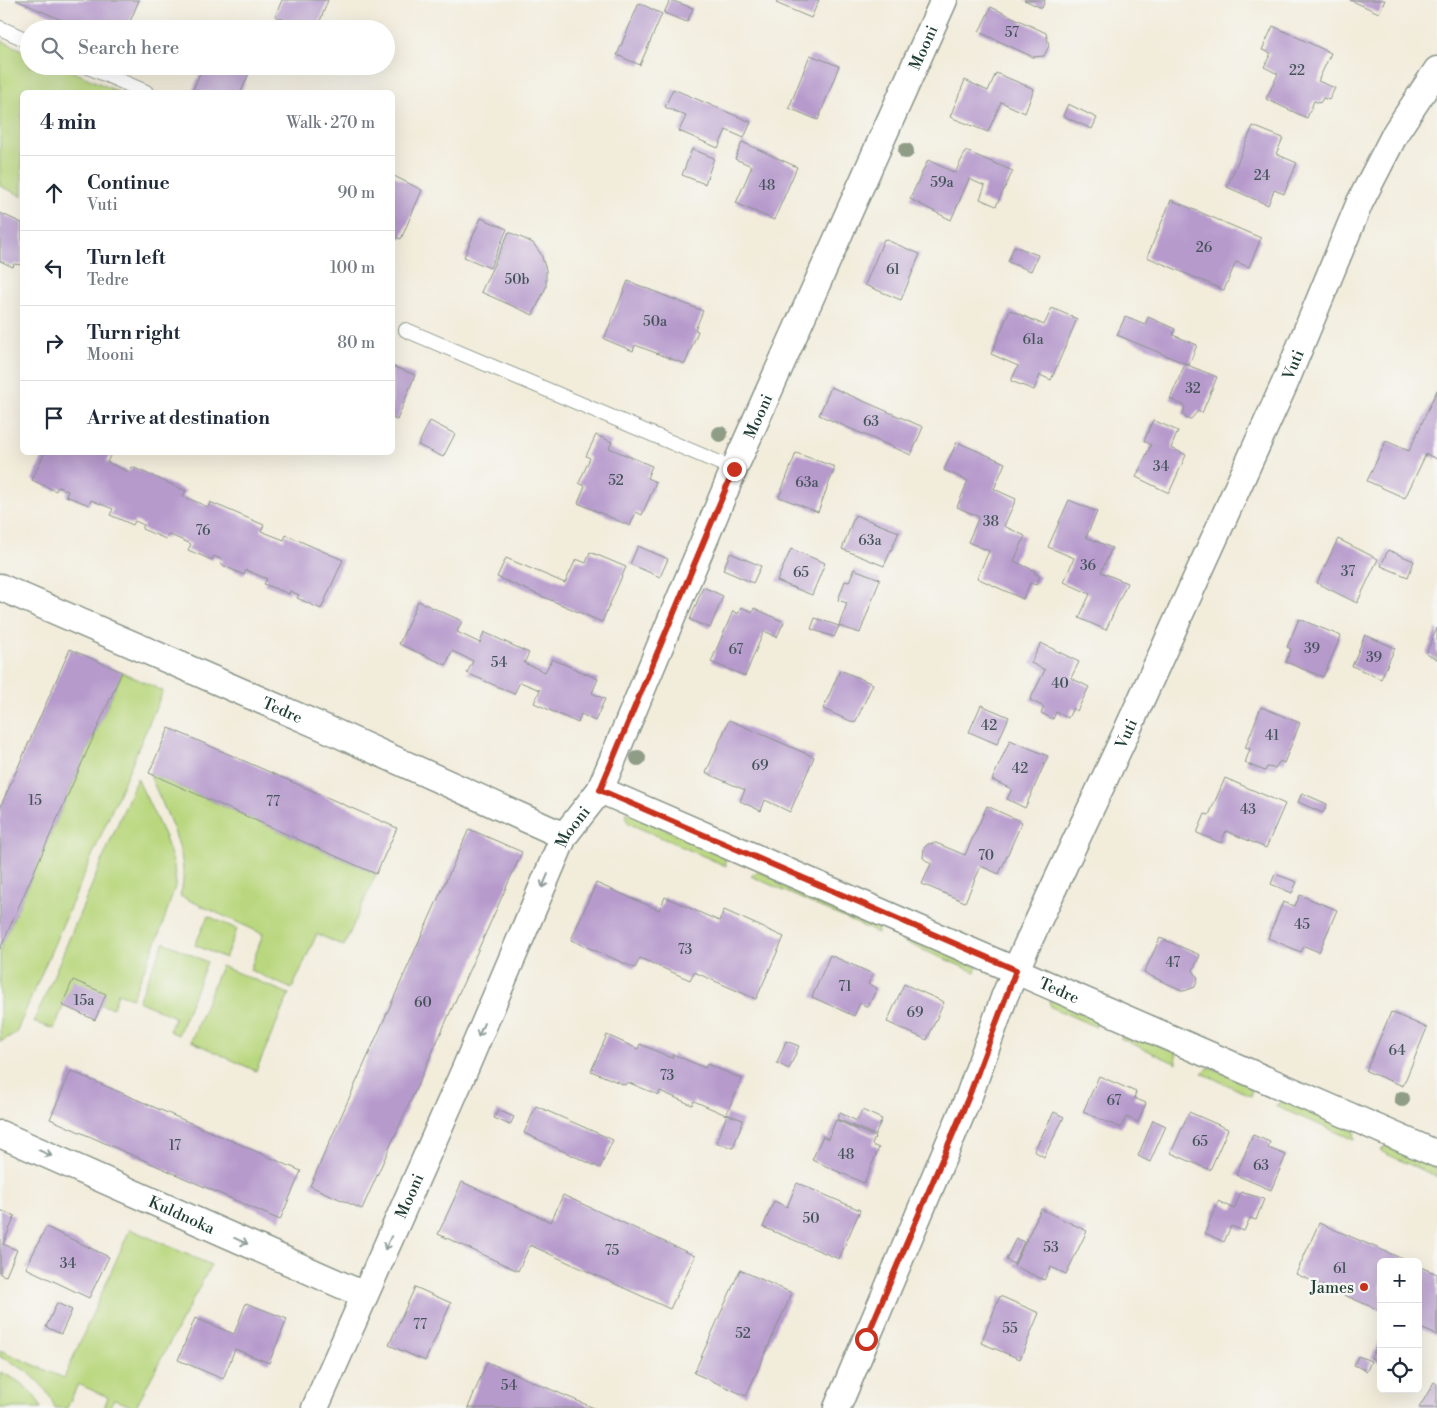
<!DOCTYPE html>
<meta charset="utf-8">
<style>
:root{--surface:#fff;--page:#f2f2f3;--text:#1f2937;--muted:#747a83;--line:#e0e1e3}
body{margin:0;font-family:"Libre Bodoni",serif;background:var(--page);color:var(--text)}
.controls{position:absolute;right:15px;bottom:15px;display:grid;overflow:hidden;border-radius:8px;box-shadow:0 5px 20px #0002}
.controls button{width:45px;height:45px;display:grid;place-items:center;padding:0;border:0;border-bottom:1px solid var(--line);background:var(--surface);color:var(--text);font:25px sans-serif}
.stop{position:absolute;width:15px;height:15px;margin:-11px;border:4px solid #c8321e;border-radius:50%;background:#fff}
.stop.end{background:#c8321e;border-color:#fff;box-shadow:0 1px 5px #0008}
.list{margin:0;padding:0;list-style:none}
h2{display:flex;justify-content:space-between;align-items:center;height:65px;margin:0;padding:0 20px;font-size:21px}
h2 small{font-size:16px;font-weight:400;color:var(--muted)}
.list li{display:grid;grid-template-columns:32px 1fr auto;gap:15px;align-items:center;box-sizing:border-box;height:75px;padding:0 20px;border-top:1px solid var(--line)}
.list b{display:block;font-size:19px;white-space:nowrap}
.list p{margin:0;font-size:16px;white-space:nowrap;color:var(--muted)}
.list em{font-size:16px;font-style:normal;color:var(--muted)}
.icon{flex:none;width:28px;height:28px;fill:none;stroke:currentColor;stroke-width:2;stroke-linecap:round;stroke-linejoin:round}
.map{position:relative;flex:none;width:1437px;height:1408px;overflow:hidden}
.search{position:absolute;background:var(--surface);box-shadow:0 5px 20px #0002;left:20px;top:20px;width:375px;height:55px;display:flex;align-items:center;gap:12px;box-sizing:border-box;padding:0 18px;border-radius:28px;color:var(--muted);font-size:19px}
.panel{position:absolute;background:var(--surface);box-shadow:0 5px 20px #0002;left:20px;top:90px;width:375px;height:365px;border-radius:8px}
.map>svg:first-child{display:block}
</style>
<div class="map">
<svg width="1437" height="1408" viewBox="0 0 1437 1408">
<rect width="100%" height="100%" fill="#f6f6f2"/>
<filter id="ink" filterUnits="userSpaceOnUse"><feTurbulence type="fractalNoise" baseFrequency=".02" numOctaves="2"/><feDisplacementMap in="SourceGraphic" scale="10" xChannelSelector="R" yChannelSelector="G"/><feConvolveMatrix kernelMatrix="1 2 1 2 8 2 1 2 1" color-interpolation-filters="sRGB"/></filter>
<filter id="wash" filterUnits="userSpaceOnUse"><feTurbulence type="fractalNoise" baseFrequency=".0096" numOctaves="4" result="noise"/><feDisplacementMap in="SourceGraphic" scale="20" xChannelSelector="R" yChannelSelector="G"/><feGaussianBlur stdDeviation="1.12" result="paint"/><feColorMatrix in="noise" values="0 0 0 0 0 0 0 0 0 0 0 0 0 0 0 0 0 1.4 0 .05"/><feComposite in="paint" operator="in"/></filter>
<g filter="url(#wash)">
<rect width="100%" height="100%" fill="#f2ecdb"/>
<path fill="#b9d77e" stroke="#6c8a59" d="M 0,40 L 29,53 L 29,66 L 60,66 L 119,92 L 22,92 L 22,196 L 0,186 Z
M 122,672 L 163,691 L 16,1033 L 0,1042 L 0,949 Z
M 149,773 L 376,874 L 344,946 L 317,934 L 292,989 L 250,970 L 263,934 L 180,896 C 193,857 164,810 149,773 Z
M 137,778 L 165,837 L 174,865 L 176,884 L 159,935 L 132,998 L 118,993 L 113,1008 L 101,1005 L 73,981 L 54,1029 L 34,1022 Z
M 626,812 L 725,855 L 726,866 L 630,824 L 627,821 Z
M 758,871 L 877,922 L 878,933 L 751,876 Z
M 208,916 L 237,929 L 225,958 L 195,945 Z
M 911,937 L 977,967 L 975,972 L 902,941 Z
M 164,942 L 207,962 L 178,1035 L 169,1031 L 175,1017 L 138,1001 Z
M 221,966 L 289,994 L 256,1071 L 191,1041 Z
M 1052,999 L 1096,1017 L 1096,1027 L 1051,1007 L 1049,1001 Z
M 1128,1032 L 1176,1053 L 1177,1064 L 1120,1038 Z
M 1210,1067 L 1251,1085 L 1251,1096 L 1202,1073 Z
M 1283,1100 L 1354,1131 L 1355,1140 L 1275,1106 Z
M 1386,1145 L 1437,1168 L 1437,1177 L 1380,1151 Z
M 130,1229 L 211,1265 L 135,1408 L 114,1399 L 109,1408 L 104,1408 L 108,1397 L 78,1384 L 67,1408 L 55,1408 C 46,1383 24,1367 0,1357 L 0,1350 L 64,1378 Z
M 0,1372 C 16,1378 35,1391 41,1408 L 0,1408 Z"/>
<g id="blocks">
<path fill="#b69acc" d="M 16,0 L 139,0 L 127,29 L 82,29 Z
M 282,0 L 328,0 L 317,29 L 306,29 L 275,16 Z
M 670,0 L 693,8 L 687,22 L 664,13 Z
M 777,0 L 819,0 L 811,18 L 776,3 Z
M 1024,0 L 1045,0 L 1042,8 Z
M 1350,0 L 1385,0 L 1379,13 Z
M 639,3 L 662,14 L 640,65 L 617,55 Z
M 991,7 L 1046,33 L 1049,46 L 1044,56 L 1033,57 L 979,32 Z
M 1273,26 L 1331,53 L 1318,81 L 1335,88 L 1329,100 L 1323,98 L 1320,103 L 1314,101 L 1307,118 L 1266,99 L 1278,74 L 1264,67 L 1271,53 L 1262,50 Z
M 810,55 L 839,66 L 818,120 L 789,108 Z
M 203,66 L 252,66 L 241,92 L 192,92 Z
M 996,73 L 1034,89 L 1025,113 L 1001,102 L 988,132 L 950,117 L 965,80 L 988,91 Z
M 673,89 L 751,122 L 744,138 L 726,130 L 718,148 L 679,131 L 686,116 L 665,107 Z
M 1068,104 L 1097,118 L 1092,129 L 1063,116 Z
M 1253,126 L 1283,138 L 1276,154 L 1297,163 L 1284,194 L 1274,190 L 1268,205 L 1227,187 Z
M 742,142 L 797,167 L 774,220 L 736,203 L 752,166 L 735,159 Z
M 692,149 L 714,158 L 705,184 L 682,175 Z
M 966,151 L 1013,171 L 996,206 L 980,199 L 985,186 L 969,179 L 951,220 L 910,199 L 928,160 L 955,173 Z
M 392,175 L 422,190 L 401,239 L 392,236 Z
M 1171,200 L 1261,238 L 1249,267 L 1236,262 L 1224,290 L 1147,257 Z
M 0,213 L 22,223 L 22,265 L 14,264 L 13,267 L 0,261 Z
M 481,218 L 507,229 L 490,268 L 464,257 Z
M 509,232 L 533,243 L 541,254 L 546,270 L 546,287 L 533,315 L 481,292 Z
M 884,239 L 920,254 L 901,300 L 865,285 Z
M 1014,246 L 1038,255 L 1031,271 L 1008,262 Z
M 628,281 L 703,311 L 695,330 L 698,331 L 685,364 L 635,345 L 633,351 L 604,339 Z
M 1052,308 L 1077,319 L 1051,380 L 1040,375 L 1034,390 L 1011,381 L 1018,366 L 991,354 L 1010,310 L 1044,325 Z
M 1125,317 L 1145,325 L 1148,317 L 1175,329 L 1173,335 L 1197,345 L 1189,365 L 1117,335 Z
M 1185,364 L 1217,377 L 1202,413 L 1198,411 L 1191,419 L 1187,419 L 1183,414 L 1185,406 L 1170,399 Z
M 392,366 L 415,375 L 397,420 L 392,418 Z
M 831,387 L 923,427 L 911,455 L 819,415 Z
M 1437,390 L 1437,459 L 1426,454 L 1405,498 L 1367,481 L 1386,441 L 1409,451 Z
M 1153,420 L 1178,431 L 1171,448 L 1186,455 L 1169,493 L 1136,477 L 1151,445 L 1144,441 Z
M 430,421 L 455,434 L 443,457 L 418,445 Z
M 596,435 L 612,442 L 609,448 L 652,466 L 647,478 L 656,482 L 642,515 L 636,512 L 630,526 L 578,503 L 585,486 L 579,483 L 590,458 L 586,456 Z
M 957,442 L 1005,463 L 994,489 L 1016,499 L 1004,526 L 1025,536 L 1014,561 L 1035,571 L 1034,573 L 1040,576 L 1036,585 L 1030,583 L 1023,599 L 977,578 L 989,551 L 968,542 L 979,517 L 957,507 L 968,481 L 944,470 Z
M 45,452 L 102,452 L 110,456 L 107,462 L 129,472 L 132,467 L 186,491 L 183,496 L 208,507 L 210,502 L 264,525 L 261,531 L 284,540 L 286,535 L 343,560 L 321,609 L 297,598 L 299,595 L 290,591 L 289,594 L 264,584 L 267,579 L 246,570 L 244,575 L 220,564 L 222,560 L 214,556 L 212,560 L 188,550 L 191,544 L 168,534 L 166,539 L 142,529 L 144,525 L 135,521 L 133,525 L 110,515 L 113,509 L 91,500 L 89,505 L 66,496 L 68,491 L 58,487 L 56,491 L 32,480 Z
M 796,453 L 835,467 L 818,512 L 779,497 Z
M 1069,500 L 1097,512 L 1086,537 L 1112,548 L 1101,572 L 1127,583 L 1106,630 L 1079,618 L 1090,594 L 1064,582 L 1074,558 L 1048,547 Z
M 855,515 L 899,532 L 884,566 L 842,549 Z
M 1338,539 L 1378,559 L 1357,603 L 1317,583 Z
M 638,546 L 668,559 L 660,577 L 630,564 Z
M 791,549 L 825,563 L 812,595 L 777,581 Z
M 1388,550 L 1414,561 L 1408,577 L 1381,566 Z
M 590,552 L 626,567 L 602,622 L 497,577 L 506,558 L 565,583 L 576,559 L 586,563 Z
M 730,553 L 761,566 L 753,583 L 723,570 Z
M 854,569 L 880,579 L 860,633 L 839,626 L 847,603 L 838,600 L 845,581 L 849,582 Z
M 703,587 L 723,596 L 710,628 L 690,620 Z
M 418,601 L 462,621 L 457,632 L 480,643 L 484,632 L 529,653 L 524,663 L 545,672 L 552,659 L 598,679 L 592,693 L 605,699 L 595,721 L 581,714 L 578,723 L 534,703 L 540,690 L 520,682 L 514,694 L 467,673 L 473,661 L 452,651 L 446,665 L 399,644 Z
M 741,607 L 753,612 L 754,608 L 784,622 L 777,637 L 764,631 L 745,676 L 711,662 L 733,611 L 738,614 Z
M 815,618 L 839,626 L 834,637 L 811,629 Z
M 1299,619 L 1341,636 L 1323,677 L 1286,662 L 1291,649 L 1287,647 Z
M 1437,628 L 1437,659 L 1426,654 Z
M 1365,635 L 1395,648 L 1381,679 L 1352,666 Z
M 1041,643 L 1079,662 L 1071,678 L 1089,687 L 1077,711 L 1073,708 L 1068,718 L 1056,712 L 1053,719 L 1041,713 L 1044,707 L 1030,700 L 1045,670 L 1031,663 Z
M 70,649 L 122,672 L 0,949 L 0,808 Z
M 840,670 L 873,684 L 855,723 L 823,709 Z
M 981,705 L 1009,717 L 997,744 L 969,732 Z
M 1261,707 L 1300,723 L 1284,763 L 1280,761 L 1275,768 L 1267,767 L 1265,771 L 1245,763 L 1250,749 L 1245,748 Z
M 729,720 L 814,757 L 790,812 L 765,800 L 761,811 L 740,801 L 745,790 L 706,773 Z
M 169,728 L 397,828 L 376,874 L 149,773 Z
M 1010,740 L 1048,756 L 1025,808 L 1007,799 L 1012,789 L 992,780 Z
M 1225,778 L 1285,804 L 1266,848 L 1226,831 L 1221,843 L 1197,833 L 1205,814 L 1209,815 Z
M 1302,793 L 1327,804 L 1323,813 L 1298,802 Z
M 987,806 L 1022,822 L 999,874 L 981,866 L 965,902 L 922,884 L 931,864 L 923,858 L 924,848 L 928,844 L 936,843 L 965,855 Z
M 469,829 L 522,852 L 362,1209 L 310,1186 Z
M 1275,874 L 1297,882 L 1292,893 L 1271,884 Z
M 596,883 L 659,910 L 665,897 L 719,921 L 724,910 L 784,937 L 756,999 L 694,972 L 690,980 L 640,958 L 635,968 L 571,940 Z
M 1300,895 L 1337,910 L 1319,952 L 1304,946 L 1301,952 L 1268,938 L 1283,902 L 1295,906 Z
M 1160,938 L 1200,955 L 1193,970 L 1198,978 L 1195,987 L 1184,991 L 1144,973 Z
M 830,955 L 873,974 L 868,984 L 877,988 L 868,1007 L 860,1003 L 854,1016 L 812,997 Z
M 73,980 L 106,994 L 95,1020 L 62,1005 Z
M 904,984 L 944,1002 L 927,1040 L 887,1022 Z
M 1391,1012 L 1427,1028 L 1403,1086 L 1366,1071 Z
M 607,1035 L 638,1049 L 640,1044 L 672,1058 L 673,1054 L 705,1068 L 707,1064 L 742,1079 L 726,1115 L 694,1101 L 692,1105 L 660,1091 L 659,1095 L 627,1082 L 625,1085 L 591,1071 Z
M 786,1041 L 799,1046 L 789,1069 L 777,1063 Z
M 71,1071 L 301,1171 L 280,1220 L 50,1119 Z
M 1099,1076 L 1136,1092 L 1134,1098 L 1146,1103 L 1138,1122 L 1126,1117 L 1121,1128 L 1083,1112 Z
M 536,1106 L 613,1140 L 600,1168 L 524,1133 Z
M 498,1110 L 514,1117 L 510,1125 L 494,1118 Z
M 862,1110 L 882,1119 L 875,1135 L 837,1119 L 840,1113 L 857,1121 Z
M 1054,1112 L 1064,1117 L 1044,1157 L 1034,1151 Z
M 1189,1112 L 1228,1129 L 1210,1170 L 1171,1153 Z
M 727,1114 L 743,1120 L 733,1148 L 717,1143 Z
M 836,1120 L 875,1137 L 872,1145 L 879,1148 L 864,1183 L 812,1160 L 823,1136 L 828,1139 Z
M 1153,1120 L 1166,1126 L 1150,1162 L 1138,1156 Z
M 1253,1135 L 1270,1142 L 1268,1148 L 1286,1155 L 1271,1190 L 1236,1175 Z
M 462,1182 L 551,1222 L 563,1195 L 695,1256 L 670,1309 L 530,1245 L 518,1271 L 438,1234 Z
M 797,1183 L 860,1210 L 839,1259 L 763,1227 L 774,1201 L 787,1207 Z
M 1241,1192 L 1264,1199 L 1256,1220 L 1250,1218 L 1244,1231 L 1231,1226 L 1224,1242 L 1205,1233 L 1218,1201 L 1234,1209 Z
M 1041,1209 L 1087,1231 L 1066,1274 L 1051,1267 L 1044,1280 L 1014,1266 Z
M 0,1210 L 15,1216 L 3,1244 L 17,1250 L 6,1276 L 0,1274 Z
M 1319,1223 L 1410,1262 L 1381,1262 L 1381,1311 L 1296,1274 Z
M 46,1227 L 109,1257 L 89,1298 L 26,1268 Z
M 1016,1238 L 1024,1242 L 1014,1264 L 1006,1260 Z
M 1418,1266 L 1437,1274 L 1437,1335 L 1418,1327 Z
M 740,1270 L 792,1293 L 746,1396 L 694,1373 Z
M 415,1287 L 451,1303 L 425,1361 L 389,1345 Z
M 1000,1296 L 1039,1313 L 1020,1359 L 981,1343 Z
M 57,1303 L 72,1310 L 61,1334 L 46,1327 Z
M 246,1303 L 287,1319 L 269,1363 L 235,1349 L 223,1379 L 178,1360 L 195,1318 L 234,1334 Z
M 1379,1341 L 1381,1342 L 1381,1363 L 1371,1358 Z
M 1358,1356 L 1371,1361 L 1367,1371 L 1354,1365 Z
M 487,1362 L 594,1408 L 468,1408 Z
M 1434,1382 L 1437,1384 L 1437,1408 L 1419,1408 Z"/>
</g>
</g>
<g filter="url(#ink)">
<use href="#blocks" fill-opacity="0" stroke="#889488" stroke-width="1"/>
<g fill="none" stroke-linecap="round" stroke-linejoin="round">
<defs>
<path id="lane" d="M 0,28 L 29,41
M 86,66 L 146,92
M 406,330 L 734,469"/>
<g id="street">
<path id="s1" d="M 0,587 L 325,728 L 564,836"/>
<path id="s2" d="M 600,790 L 1437,1154"/>
<path id="s3" d="M 0,1134 L 364,1295"/>
<path id="s4" d="M 315,1408 L 465,1069 L 564,836 L 600,790 L 734,469 L 944,0"/>
<path id="s5" d="M 837,1408 L 969,1096 L 1005,995 L 1026,947 L 1125,735 L 1285,383 L 1360,202 L 1396,132 L 1437,70"/>
</g>
</defs>
<use href="#lane" stroke="#889488" stroke-width="16"/>
<use href="#street" stroke="#889488" stroke-width="29"/>
<use href="#lane" stroke="#fff" stroke-width="14"/>
<use href="#street" stroke="#fff" stroke-width="26"/>
</g>
<g fill="#8f9d87">
<circle cx="906" cy="151" r="8"/>
<circle cx="720" cy="434" r="8"/>
<circle cx="638" cy="758" r="8"/>
<circle cx="1402" cy="1099" r="8"/>
</g>
<defs><path id="oneway-shaft" d="M-6 0H5M1.5-3L5.5 0L1.5 3" fill="none" stroke-width="1.6" stroke-linecap="round" stroke-linejoin="round" transform="scale(1.25)"/></defs>
<g stroke="#8f9e9a">
<use href="#oneway-shaft" transform="translate(545 881) rotate(113)"/>
<use href="#oneway-shaft" transform="translate(481 1030) rotate(113)"/>
<use href="#oneway-shaft" transform="translate(45 1153) rotate(24)"/>
<use href="#oneway-shaft" transform="translate(241 1241) rotate(24)"/>
<use href="#oneway-shaft" transform="translate(388 1243) rotate(115)"/>
</g>
</g>
<g fill="none" stroke-linecap="round" stroke-linejoin="round" filter="url(#ink)">
<path stroke="#c8321e" stroke-width="6" d="M 734,469 L 600,790 L 1016,970 L 969,1096 L 866,1339"/>
</g>
<circle fill="#c8321e" stroke="#f6f6f2" stroke-width="2" cx="1364" cy="1287" r="5"/>
<g text-anchor="middle" stroke-width="5" stroke-linejoin="round" paint-order="stroke">
<g font-size="14" fill="#45545a">
<text x="1012" y="37">57</text>
<text x="1297" y="75">22</text>
<text x="1262" y="180">24</text>
<text x="942" y="187">59a</text>
<text x="767" y="190">48</text>
<text x="1204" y="252">26</text>
<text x="893" y="274">61</text>
<text x="517" y="284">50b</text>
<text x="655" y="326">50a</text>
<text x="1033" y="344">61a</text>
<text x="1193" y="393">32</text>
<text x="871" y="426">63</text>
<text x="1161" y="471">34</text>
<text x="616" y="485">52</text>
<text x="807" y="487">63a</text>
<text x="991" y="526">38</text>
<text x="203" y="535">76</text>
<text x="870" y="545">63a</text>
<text x="1088" y="570">36</text>
<text x="1348" y="576">37</text>
<text x="801" y="577">65</text>
<text x="1312" y="653">39</text>
<text x="736" y="654">67</text>
<text x="1374" y="662">39</text>
<text x="499" y="667">54</text>
<text x="1060" y="688">40</text>
<text x="989" y="730">42</text>
<text x="1272" y="740">41</text>
<text x="760" y="770">69</text>
<text x="1020" y="773">42</text>
<text x="35" y="805">15</text>
<text x="273" y="806">77</text>
<text x="1248" y="814">43</text>
<text x="986" y="860">70</text>
<text x="1302" y="929">45</text>
<text x="685" y="954">73</text>
<text x="1173" y="967">47</text>
<text x="845" y="991">71</text>
<text x="84" y="1005">15a</text>
<text x="423" y="1007">60</text>
<text x="915" y="1017">69</text>
<text x="1397" y="1055">64</text>
<text x="667" y="1080">73</text>
<text x="1114" y="1105">67</text>
<text x="1200" y="1146">65</text>
<text x="175" y="1150">17</text>
<text x="846" y="1159">48</text>
<text x="1261" y="1170">63</text>
<text x="811" y="1223">50</text>
<text x="1051" y="1252">53</text>
<text x="612" y="1255">75</text>
<text x="68" y="1268">34</text>
<text x="1340" y="1273">61</text>
<text x="420" y="1329">77</text>
<text x="1010" y="1333">55</text>
<text x="743" y="1338">52</text>
<text x="509" y="1390">54</text>
</g>
<g font-size="16" fill="#1f3d34" stroke="#f6f6f2">
<text dy="6" stroke="none"><textPath href="#s4" startOffset="1492">Mooni</textPath></text>
<text dy="6" stroke="none"><textPath href="#s5" startOffset="1139">Vuti</textPath></text>
<text dy="6" stroke="none"><textPath href="#s4" startOffset="1088">Mooni</textPath></text>
<text dy="6" stroke="none"><textPath href="#s1" startOffset="308">Tedre</textPath></text>
<text dy="6" stroke="none"><textPath href="#s5" startOffset="734">Vuti</textPath></text>
<text dy="6" stroke="none"><textPath href="#s4" startOffset="636">Mooni</textPath></text>
<text dy="6" stroke="none"><textPath href="#s2" startOffset="501">Tedre</textPath></text>
<text dy="6" stroke="none"><textPath href="#s4" startOffset="232">Mooni</textPath></text>
<text dy="6" stroke="none"><textPath href="#s3" startOffset="199">Kuldnoka</textPath></text>
</g>
<g font-size="16" fill="#1f3d34" stroke="#f6f6f2" text-anchor="end">
<text x="1354" y="1293">James</text>
</g>
</g>
</svg>
<div class="controls">
<button>+</button>
<button>−</button>
<button><svg class="icon" aria-label="locate" viewBox="0 0 24 24"><circle cx="12" cy="12" r="6"/><path d="M12 2v4M12 18v4M2 12h4M18 12h4"/></svg></button>
</div>
<div class="stop" style="left:866px;top:1339px"></div>
<div class="stop end" style="left:734px;top:469px"></div>
<div class="search"><svg class="icon" aria-label="search" viewBox="0 0 24 24"><circle cx="10" cy="10" r="6"/><path d="M15 15l6 6"/></svg>Search here</div>
<section class="panel">
<h2>4 min<small>Walk · 270 m</small></h2>
<ul class="list">
<li><svg class="icon" aria-label="ahead" viewBox="0 0 24 24"><path d="M12 20V5M6 11l6-6 6 6"/></svg><div><b>Continue</b><p>Vuti</p></div><em>90 m</em></li>
<li><svg class="icon" aria-label="left" viewBox="0 0 24 24"><path d="M17 20v-9H6M10 6l-5 5 5 5"/></svg><div><b>Turn left</b><p>Tedre</p></div><em>100 m</em></li>
<li><svg class="icon" aria-label="right" viewBox="0 0 24 24"><path d="M7 20v-9h11M14 6l5 5-5 5"/></svg><div><b>Turn right</b><p>Mooni</p></div><em>80 m</em></li>
<li><svg class="icon" aria-label="arrive" viewBox="0 0 24 24"><path d="M6 21V4h12l-3 4 3 4H6"/></svg><div><b>Arrive at destination</b></div></li>
</ul>
</section>
</div>
